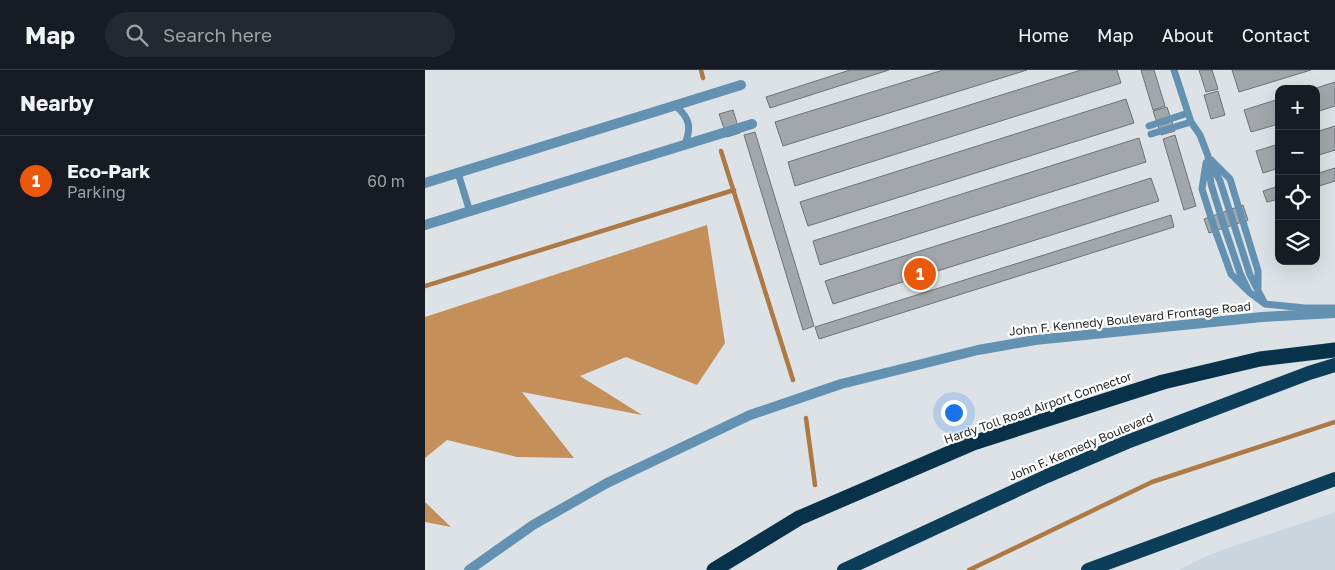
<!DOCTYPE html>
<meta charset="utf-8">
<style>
:root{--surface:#171b24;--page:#242831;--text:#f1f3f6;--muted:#9ea1a6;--line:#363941;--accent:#ea580c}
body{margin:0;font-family:"Golos Text",sans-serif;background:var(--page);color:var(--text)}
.controls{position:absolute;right:15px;top:15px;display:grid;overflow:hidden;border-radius:10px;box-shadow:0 5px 20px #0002}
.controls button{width:45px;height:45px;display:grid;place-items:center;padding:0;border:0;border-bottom:1px solid var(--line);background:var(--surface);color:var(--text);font:25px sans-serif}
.you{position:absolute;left:528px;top:342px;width:18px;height:18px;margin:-12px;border:4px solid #fff;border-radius:50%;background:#1a73e8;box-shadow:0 0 0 8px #1a73e833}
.badge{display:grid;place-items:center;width:32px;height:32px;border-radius:50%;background:var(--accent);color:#fff;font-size:16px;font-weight:700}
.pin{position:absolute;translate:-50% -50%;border:2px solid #fff;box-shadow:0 1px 5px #0006}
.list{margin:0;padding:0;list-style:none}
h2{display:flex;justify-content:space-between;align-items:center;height:65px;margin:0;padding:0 20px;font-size:21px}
h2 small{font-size:16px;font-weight:400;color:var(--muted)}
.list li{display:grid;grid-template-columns:32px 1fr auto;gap:15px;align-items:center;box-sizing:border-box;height:90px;padding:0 20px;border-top:1px solid var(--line)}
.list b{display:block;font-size:19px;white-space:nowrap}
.list p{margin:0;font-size:16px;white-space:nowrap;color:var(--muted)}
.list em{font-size:16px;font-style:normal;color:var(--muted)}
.icon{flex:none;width:28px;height:28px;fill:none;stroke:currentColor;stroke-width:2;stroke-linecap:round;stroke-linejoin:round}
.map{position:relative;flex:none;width:910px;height:500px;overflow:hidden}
header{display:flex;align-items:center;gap:30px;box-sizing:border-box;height:70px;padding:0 25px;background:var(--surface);border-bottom:1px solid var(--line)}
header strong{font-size:24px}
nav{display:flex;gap:28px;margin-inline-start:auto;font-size:18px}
.search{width:350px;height:45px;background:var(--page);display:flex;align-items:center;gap:12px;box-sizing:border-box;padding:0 18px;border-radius:28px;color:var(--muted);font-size:19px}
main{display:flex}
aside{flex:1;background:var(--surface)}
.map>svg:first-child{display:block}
</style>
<header>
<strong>Map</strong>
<div class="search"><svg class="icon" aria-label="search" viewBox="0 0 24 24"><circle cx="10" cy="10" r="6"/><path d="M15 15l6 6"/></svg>Search here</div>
<nav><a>Home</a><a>Map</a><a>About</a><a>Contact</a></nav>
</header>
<main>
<aside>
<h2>Nearby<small></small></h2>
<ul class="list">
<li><span class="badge">1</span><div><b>Eco-Park</b><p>Parking</p></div><em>60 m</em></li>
</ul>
</aside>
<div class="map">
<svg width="910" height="500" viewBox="0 0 910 500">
<rect width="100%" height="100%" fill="#dde2e6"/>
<path fill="#cbd5de" d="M 910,442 L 910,500 L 754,500 L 786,484 Z"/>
<path fill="#c58f5a" d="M 282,155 L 300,273 L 272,315 L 201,287 L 155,306 L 217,345 L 97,322 L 149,388 L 92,387 L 22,370 L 0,388 L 0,247 Z
M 0,432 L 26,457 L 0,452 Z"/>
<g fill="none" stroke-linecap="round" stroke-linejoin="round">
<path stroke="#ad7944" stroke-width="4.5" d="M 276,0 L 278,8
M 296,81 L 368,310
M 0,216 L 309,120
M 381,348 L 390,415
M 544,500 L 727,412 L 910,352"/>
</g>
<path fill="#a3a7ab" stroke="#6f7376" d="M 425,0 L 464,0 L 345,38 L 341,27 Z
M 518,0 L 602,0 L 358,76 L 350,52 Z
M 656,0 L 692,0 L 696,13 L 370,116 L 363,92 Z
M 716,0 L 729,0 L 740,36 L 728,40 Z
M 774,0 L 787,0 L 793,19 L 781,22 Z
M 807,0 L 886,0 L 814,22 Z
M 910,12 L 910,36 L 891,42 L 891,19 L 888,19 Z
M 793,21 L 800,45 L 786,49 L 779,25 Z
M 701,29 L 709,53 L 383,156 L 375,132 Z
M 854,29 L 854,54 L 826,62 L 819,40 Z
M 742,37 L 750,61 L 736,65 L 728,41 Z
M 308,40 L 315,63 L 302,67 L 294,44 Z
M 910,56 L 910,80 L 891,86 L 891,62 Z
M 330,62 L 389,256 L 378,260 L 319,65 Z
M 750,65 L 771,136 L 759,140 L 738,69 Z
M 714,68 L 721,92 L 395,195 L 388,171 Z
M 854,74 L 854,98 L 838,103 L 831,81 Z
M 910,98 L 910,111 L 891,117 L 891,104 Z
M 726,108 L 734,131 L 408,234 L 400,211 Z
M 854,116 L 854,129 L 842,132 L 838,121 Z
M 818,135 L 823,150 L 784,163 L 779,149 Z
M 746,145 L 749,157 L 394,269 L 390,257 Z"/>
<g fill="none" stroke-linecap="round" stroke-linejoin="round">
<path stroke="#6291b1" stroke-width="7" d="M 749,0 L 766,52 L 775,65 L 783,86 L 786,114 L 799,156 L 815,203 L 824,222 L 840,234 L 880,238 L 910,238
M 251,36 C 264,48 267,56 260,74
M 724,56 L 763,43
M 726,64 L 766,52
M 786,90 L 805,109 L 833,201 L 833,217
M 781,93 L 777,119 L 789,157 L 806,204 L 821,219
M 786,93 L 795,111 L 825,205 L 839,232
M 33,103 L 45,142"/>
<path stroke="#6291b1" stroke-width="10" d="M 0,113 L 316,15
M 0,155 L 327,54"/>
<path stroke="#6291b1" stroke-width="10" d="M 44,500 L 108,455 L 182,413 L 325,345 L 416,314 L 553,280 L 610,270 L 837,247 L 910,243"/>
<path stroke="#0c3e5a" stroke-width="14" d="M 419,500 L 622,406 L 702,372 L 884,303 L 910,295
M 663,500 L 910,409"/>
<path stroke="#07324a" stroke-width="15" d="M 289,500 L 374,448 L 548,373 L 738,312 L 835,289 L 910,280"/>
</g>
<g text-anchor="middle" stroke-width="4.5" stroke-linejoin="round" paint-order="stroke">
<g font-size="12" fill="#252728" stroke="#fff">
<text transform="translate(705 249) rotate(-6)" y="4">John F. Kennedy Boulevard Frontage Road</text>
<text transform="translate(613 338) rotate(-19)" y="4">Hardy Toll Road Airport Connector</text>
<text transform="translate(656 377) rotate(-23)" y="4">John F. Kennedy Boulevard</text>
</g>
</g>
</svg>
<div class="controls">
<button>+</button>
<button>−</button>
<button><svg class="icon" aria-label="locate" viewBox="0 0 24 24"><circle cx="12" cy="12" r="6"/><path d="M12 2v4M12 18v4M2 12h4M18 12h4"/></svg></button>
<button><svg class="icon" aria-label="layers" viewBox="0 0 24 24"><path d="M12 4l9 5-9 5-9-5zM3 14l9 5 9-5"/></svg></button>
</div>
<div class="you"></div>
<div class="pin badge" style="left:495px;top:204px">1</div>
</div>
</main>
